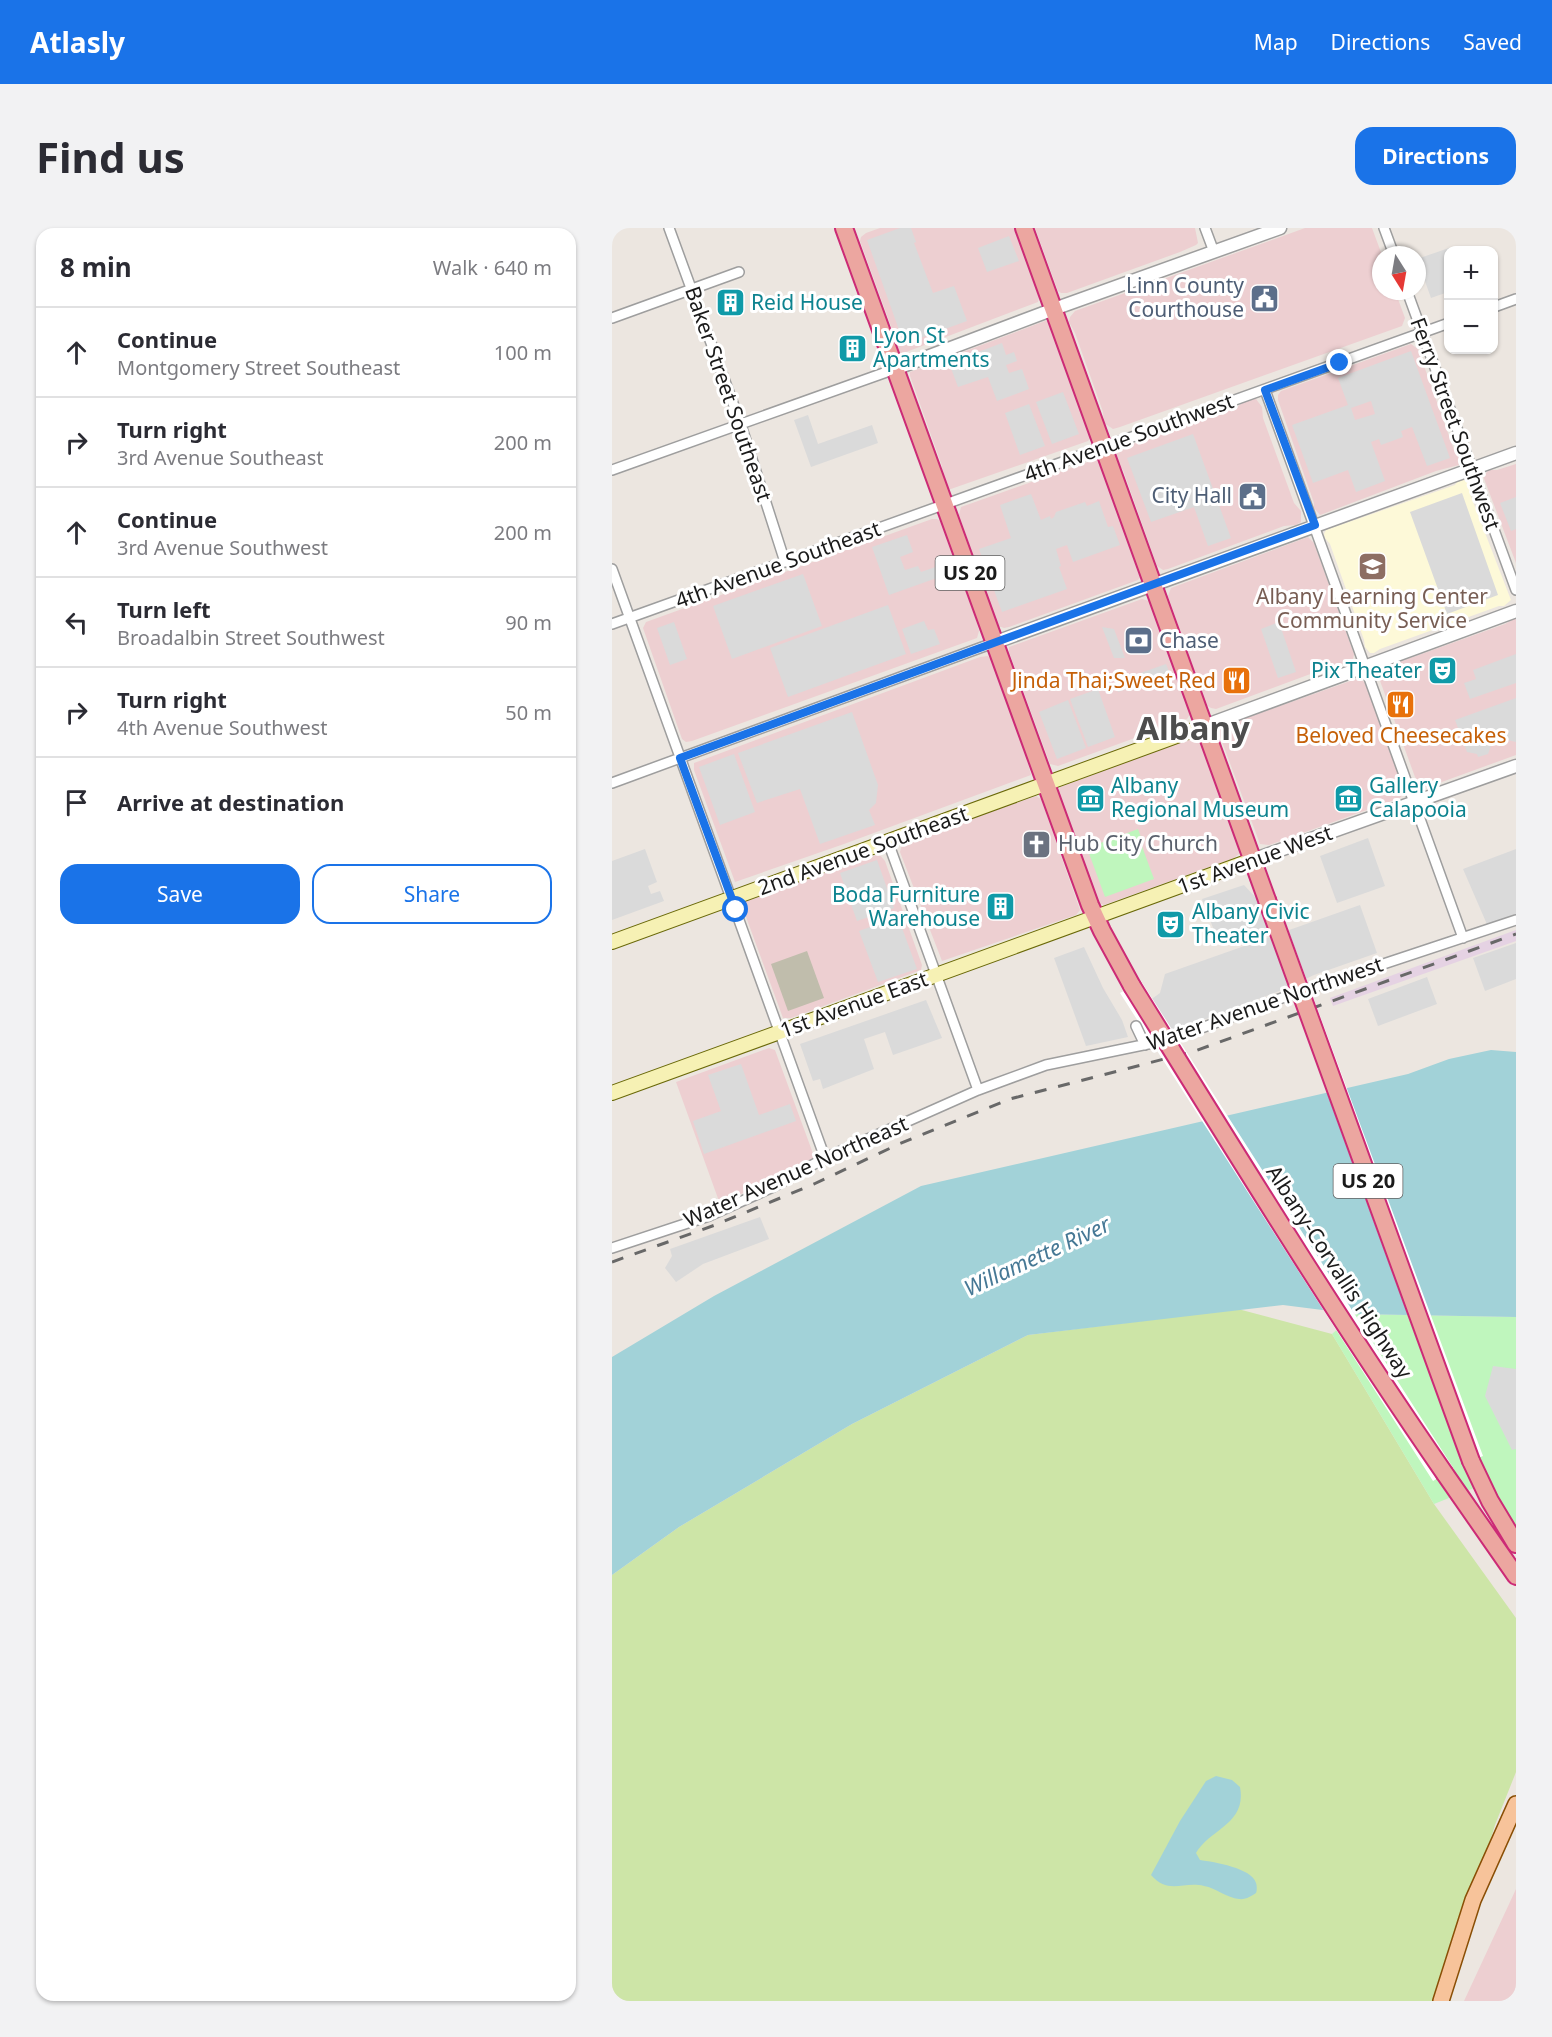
<!DOCTYPE html>
<meta charset="utf-8">
<style>
:root{--surface:#fff;--page:#f2f2f3;--text:#2b2b33;--muted:#7c7c81;--line:#e1e1e2;--accent:#1a73e8}
body{margin:0;font-family:"Noto Sans",sans-serif;background:var(--page);color:var(--text)}
.controls{position:absolute;right:18px;top:18px;display:grid;overflow:hidden;border-radius:12px;box-shadow:0 2px 4px #0004}
.controls button{width:54px;height:54px;display:grid;place-items:center;padding:0;border:0;border-bottom:2px solid var(--line);background:var(--surface);color:var(--text);font:30px sans-serif}
.compass{position:absolute;left:760px;top:18px;width:54px;height:54px;border-radius:50%;background:var(--surface);box-shadow:0 2px 4px #0004;rotate:169deg}
.stop{position:absolute;width:18px;height:18px;margin:-14px;border:4px solid #1a73e8;border-radius:50%;background:#fff}
.stop.end{background:#1a73e8;border-color:#fff;box-shadow:0 2px 6px #0008}
.list{margin:0;padding:0;list-style:none}
h2{display:flex;justify-content:space-between;align-items:center;height:78px;margin:0;padding:0 24px;font-size:26px}
h2 small{font-size:20px;font-weight:400;color:var(--muted)}
.list li{display:grid;grid-template-columns:39px 1fr auto;gap:18px;align-items:center;box-sizing:border-box;height:90px;padding:0 24px;border-top:2px solid var(--line)}
.list b{display:block;font-size:22px;white-space:nowrap}
.list p{margin:0;font-size:20px;white-space:nowrap;color:var(--muted)}
.list em{font-size:20px;font-style:normal;color:var(--muted)}
.actions{display:flex;gap:12px;padding:18px 24px}
.actions a{flex:1;padding:14px 0;border:2px solid var(--accent);border-radius:18px;text-align:center;font-size:21px;color:var(--accent)}
.actions .main{background:var(--accent);color:#fff}
.icon{flex:none;width:33px;height:33px;fill:none;stroke:currentColor;stroke-width:2;stroke-linecap:round;stroke-linejoin:round}
.map{position:relative;flex:none;width:904px;height:1773px;overflow:hidden;border-radius:18px}
header{display:flex;align-items:center;gap:36px;box-sizing:border-box;height:84px;padding:0 30px;background:var(--accent);color:#fff}
header strong{font-size:28px}
nav{display:flex;gap:33px;margin-inline-start:auto;font-size:21px}
.intro{display:flex;align-items:center;justify-content:space-between;box-sizing:border-box;height:144px;padding:0 36px}
h1{margin:0;font-size:42px}
.button{padding:15px 27px;border-radius:18px;background:var(--accent);color:#fff;font-size:21px;font-weight:700}
main{display:flex;gap:36px;padding:0 36px}
aside{flex:1;background:var(--surface);border-radius:18px;box-shadow:0 2px 4px #0004}
.map>svg:first-child{display:block}
</style>
<header>
<strong>Atlasly</strong>
<nav><a>Map</a><a>Directions</a><a>Saved</a></nav>
</header>
<div class="intro"><h1>Find us</h1><a class="button">Directions</a></div>
<main>
<aside>
<h2>8 min<small>Walk · 640 m</small></h2>
<ul class="list">
<li><svg class="icon" aria-label="ahead" viewBox="0 0 24 24"><path d="M12 20V5M6 11l6-6 6 6"/></svg><div><b>Continue</b><p>Montgomery Street Southeast</p></div><em>100 m</em></li>
<li><svg class="icon" aria-label="right" viewBox="0 0 24 24"><path d="M7 20v-9h11M14 6l5 5-5 5"/></svg><div><b>Turn right</b><p>3rd Avenue Southeast</p></div><em>200 m</em></li>
<li><svg class="icon" aria-label="ahead" viewBox="0 0 24 24"><path d="M12 20V5M6 11l6-6 6 6"/></svg><div><b>Continue</b><p>3rd Avenue Southwest</p></div><em>200 m</em></li>
<li><svg class="icon" aria-label="left" viewBox="0 0 24 24"><path d="M17 20v-9H6M10 6l-5 5 5 5"/></svg><div><b>Turn left</b><p>Broadalbin Street Southwest</p></div><em>90 m</em></li>
<li><svg class="icon" aria-label="right" viewBox="0 0 24 24"><path d="M7 20v-9h11M14 6l5 5-5 5"/></svg><div><b>Turn right</b><p>4th Avenue Southwest</p></div><em>50 m</em></li>
<li><svg class="icon" aria-label="arrive" viewBox="0 0 24 24"><path d="M6 21V4h12l-3 4 3 4H6"/></svg><div><b>Arrive at destination</b></div></li>
</ul>
<div class="actions"><a class="main">Save</a><a>Share</a></div>
</aside>
<div class="map">
<svg width="904" height="1773" viewBox="0 0 904 1773">
<rect width="100%" height="100%" fill="#ece6e0"/>
<path fill="#edcfd1" d="M 268,0 L 403,0 L 427,70 L 426,74 L 289,126 L 285,125 L 280,114 L 280,101 L 248,13 L 249,9 L 254,5 Z
M 423,0 L 583,0 L 586,15 L 584,17 L 568,24 L 455,65 L 449,65 L 446,63 Z
M 693,0 L 760,0 L 770,27 L 769,63 L 783,63 L 793,90 L 790,98 L 508,199 L 501,201 L 492,195 L 491,184 L 463,105 L 457,94 L 458,89 L 463,83 Z
M 433,93 L 437,93 L 471,191 L 477,197 L 479,210 L 476,213 L 336,262 L 331,251 L 330,238 L 298,148 L 298,144 Z
M 799,116 L 806,121 L 842,222 L 848,232 L 847,237 L 824,243 L 708,287 L 702,280 L 702,275 L 666,172 L 666,167 L 669,163 Z
M 644,171 L 650,179 L 651,190 L 682,275 L 689,283 L 689,294 L 684,297 L 672,298 L 556,341 L 551,342 L 545,338 L 511,242 L 504,233 L 504,227 L 507,221 L 625,179 L 634,172 Z
M 487,230 L 528,350 L 526,352 L 397,399 L 392,400 L 386,398 L 347,287 L 349,279 Z
M 904,236 L 904,335 L 871,248 L 877,242 L 885,242 Z
M 320,291 L 325,291 L 328,293 L 364,392 L 367,403 L 365,410 L 80,513 L 74,514 L 70,511 L 31,400 L 34,394 Z
M 696,309 L 702,315 L 742,426 L 741,431 L 733,436 L 720,438 L 604,481 L 599,480 L 594,477 L 556,368 L 559,360 Z
M 530,371 L 537,373 L 578,485 L 577,488 L 575,491 L 446,538 L 438,536 L 397,424 L 397,419 Z
M 902,391 L 904,391 L 904,527 L 816,559 L 809,558 L 803,549 L 767,450 L 767,444 L 779,437 L 893,396 Z
M 376,428 L 379,432 L 412,521 L 419,547 L 232,616 L 123,654 L 82,542 L 82,535 L 368,429 Z
M 744,451 L 749,451 L 753,455 L 788,551 L 791,566 L 788,570 L 657,617 L 648,616 L 606,503 L 609,499 Z
M 582,509 L 588,512 L 628,622 L 627,626 L 622,630 L 492,677 L 487,675 L 446,564 L 448,559 Z
M 424,568 L 429,571 L 468,682 L 464,687 L 330,733 L 288,624 L 289,620 L 291,615 Z
M 267,626 L 273,633 L 310,737 L 309,742 L 179,790 L 171,790 L 133,686 L 131,676 L 135,672 Z
M 157,820 L 163,822 L 203,931 L 108,976 L 64,854 Z
M 904,1661 L 904,1773 L 852,1773 Z"/>
<path fill="#e5d2e3" d="M 904,702 L 904,713 L 721,778 L 718,770 Z"/>
<path fill="#fdf9d8" d="M 851,252 L 855,253 L 858,258 L 858,266 L 899,372 L 892,378 L 887,378 L 768,421 L 762,425 L 758,425 L 753,419 L 752,412 L 718,316 L 713,310 L 712,306 L 714,302 L 843,257 L 845,254 Z"/>
<path fill="#c0bdac" d="M 195,723 L 212,770 L 176,783 L 159,736 Z"/>
<path fill="#cde5a7" d="M 626,1081 L 720,1106 L 822,1276 L 904,1390 L 904,1544 L 883,1597 L 829,1773 L 0,1773 L 0,1347 L 67,1299 L 240,1196 L 416,1107 Z"/>
<path fill="#bff6bd" d="M 526,601 L 530,612 L 528,613 L 542,651 L 493,669 L 475,620 Z
M 742,1086 L 904,1089 L 904,1297 L 872,1256 L 822,1276 L 720,1106 Z"/>
<path fill="#dadada" fill-rule="evenodd" d="M 288,0 L 299,0 L 304,14 L 302,15 L 321,65 L 342,58 L 355,93 L 292,116 L 255,12 Z
M 397,8 L 407,33 L 375,44 L 366,20 Z
M 837,20 L 836,64 L 819,70 L 805,31 Z
M 390,115 L 394,127 L 402,124 L 405,133 L 394,137 L 397,145 L 410,141 L 417,161 L 385,173 L 376,149 L 346,159 L 337,135 Z
M 799,123 L 838,230 L 815,238 L 800,199 L 789,203 L 791,209 L 769,217 L 767,211 L 759,214 L 773,253 L 744,264 L 736,242 L 701,255 L 680,197 L 736,177 L 726,150 ZM 759,173 L 763,186 L 743,192 L 739,180 Z
M 451,164 L 467,206 L 440,216 L 424,174 Z
M 417,176 L 433,218 L 408,227 L 393,185 Z
M 196,187 L 206,216 L 260,197 L 266,215 L 199,239 L 182,192 Z
M 581,206 L 619,310 L 596,318 L 582,279 L 539,294 L 515,230 Z
M 850,265 L 886,367 L 835,386 L 798,284 Z
M 419,266 L 429,292 L 438,288 L 439,291 L 442,289 L 444,284 L 473,274 L 475,278 L 487,273 L 496,299 L 501,298 L 508,317 L 461,334 L 455,317 L 444,321 L 449,338 L 447,339 L 455,361 L 390,384 L 367,321 L 399,310 L 388,277 Z
M 904,269 L 904,301 L 899,303 L 888,275 Z
M 295,307 L 301,324 L 288,329 L 293,342 L 306,338 L 309,344 L 332,336 L 336,346 L 277,367 L 260,319 Z
M 191,346 L 210,398 L 120,431 L 101,378 Z
M 276,377 L 294,426 L 176,469 L 158,420 Z
M 312,393 L 316,402 L 322,401 L 328,416 L 299,426 L 290,401 Z
M 62,394 L 75,431 L 58,437 L 45,400 Z
M 667,394 L 684,444 L 666,450 L 649,401 Z
M 490,399 L 502,401 L 513,430 L 502,430 Z
M 904,426 L 904,455 L 858,471 L 852,455 L 864,451 L 861,442 Z
M 554,436 L 558,446 L 506,464 L 503,454 Z
M 486,461 L 503,509 L 476,519 L 458,471 Z
M 904,470 L 904,514 L 887,510 L 884,516 L 880,515 L 876,526 L 866,529 L 865,526 L 855,524 L 843,492 Z
M 456,472 L 474,520 L 445,531 L 427,484 Z
M 240,484 L 266,557 L 264,575 L 257,582 L 263,597 L 208,616 L 188,561 L 145,575 L 126,525 Z
M 122,526 L 143,584 L 108,597 L 87,539 Z
M 756,610 L 773,658 L 725,675 L 708,628 Z
M 33,621 L 45,654 L 36,658 L 39,666 L 48,663 L 52,673 L 0,692 L 0,633 Z
M 904,621 L 904,692 L 877,701 L 851,641 Z
M 265,632 L 282,680 L 245,693 L 228,645 Z
M 632,657 L 645,671 L 656,701 L 608,718 L 590,671 Z
M 748,677 L 765,725 L 702,747 L 670,762 L 565,802 L 547,806 L 530,778 L 548,765 L 553,746 Z
M 286,689 L 305,741 L 266,754 L 247,703 Z
M 904,715 L 904,751 L 873,763 L 861,730 Z
M 472,719 L 491,760 L 510,792 L 516,809 L 474,818 L 442,730 Z
M 815,749 L 825,776 L 766,798 L 756,771 Z
M 314,772 L 330,810 L 281,827 L 273,804 L 252,811 L 262,841 L 211,861 L 208,851 L 201,853 L 188,816 Z
M 129,836 L 147,887 L 178,876 L 184,893 L 92,926 L 81,893 L 109,883 L 96,847 Z
M 148,989 L 157,1011 L 91,1036 L 64,1054 L 53,1040 L 60,1028 L 58,1021 Z
M 881,1138 L 904,1141 L 904,1221 L 900,1222 L 873,1168 Z"/>
<path fill="#a2d2d8" d="M 879,822 L 904,824 L 904,1089 L 742,1086 L 671,1077 L 416,1107 L 240,1196 L 67,1299 L 0,1347 L 0,1129 L 102,1068 L 309,958 L 796,846 L 837,831 Z
M 604,1548 L 620,1552 L 628,1559 C 635,1596 598,1601 584,1625 L 588,1632 C 602,1634 640,1640 644,1655 C 645,1657 645,1663 644,1665 C 640,1668 633,1672 627,1671 C 615,1670 604,1660 592,1658 C 571,1653 556,1667 539,1647 L 568,1593 L 594,1553 Z"/>
<path fill="#fff" d="M 664,669 L 871,1228 L 850,1236 L 646,675 Z
M 529,753 L 842,1241 L 821,1253 L 508,765 Z"/>
<g fill="none" stroke-linecap="round" stroke-linejoin="round">
<defs>
<path id="minor" d="M 57,0 L 129,197 L 173,334
M 593,0 L 602,24
M 772,0 L 782,27
M 795,63 L 904,362
M 882,79 L 904,71
M 0,90 L 127,44
M 653,162 L 851,710
M 0,242 L 283,141
M 0,341 L 213,930
M 0,396 L 837,95
M 0,555 L 384,414
M 276,614 L 366,862
M 524,798 L 533,817
M 0,1020 L 97,988 L 161,959 L 213,930 L 366,862 L 434,837 L 560,811 L 678,767 L 904,692"/>
<path id="tertiary" d="M 283,141 L 442,81 L 668,0
M 384,414 L 904,225
M 592,498 L 904,383
M 640,632 L 904,538"/>
<path id="secondary" d="M 0,714 L 592,498
M 0,865 L 640,632"/>
<path id="primary" d="M 829,1773 L 861,1672 L 904,1576"/>
<path id="trunk" d="M 232,0 L 478,677 L 490,703 L 520,758
M 412,0 L 655,672
M 859,1233 L 878,1273 L 904,1316
M 833,1246 L 904,1348"/>
</defs>
<use href="#minor" stroke="#9e9e9e" stroke-width="12"/>
<use href="#tertiary" stroke="#9e9e9e" stroke-width="15"/>
<use href="#secondary" stroke="#6a6909" stroke-width="16"/>
<use href="#primary" stroke="#8a4f06" stroke-width="18"/>
<use href="#trunk" stroke="#cc2b76" stroke-width="20"/>
<use href="#minor" stroke="#fff" stroke-width="9"/>
<use href="#tertiary" stroke="#fff" stroke-width="12"/>
<use href="#secondary" stroke="#f6f1b4" stroke-width="14"/>
<use href="#primary" stroke="#f7c39a" stroke-width="15"/>
<use href="#trunk" stroke="#eca6a0" stroke-width="16"/>
<path stroke="#686868" stroke-width="3" stroke-dasharray="12 12" stroke-linecap="butt" d="M 0,1034 L 103,997 L 202,956 L 287,916 L 398,871 L 583,823 L 904,706"/>
<defs>
<path id="trunk-bridge" d="M 655,672 L 859,1233
M 520,758 C 622,922 723,1087 833,1246"/>
</defs>
<use href="#trunk-bridge" stroke="#cc2b76" stroke-width="20" stroke-linecap="butt"/>
<use href="#trunk-bridge" stroke="#eca6a0" stroke-width="16"/>
</g>
<g fill="none" stroke-linecap="round" stroke-linejoin="round">
<path stroke="#1a73e8" stroke-width="8" d="M 124,682 L 68,530 L 703,297 L 653,162 L 728,135"/>
</g>
<defs>
<symbol id="civic-square" viewBox="-11 -11 22 22"><rect x="-9" y="-9" width="18" height="18" rx="4" fill="#5c6f8a" stroke="#fff"/><path d="M-.6-6.5H3V-4.5H.6V-3L4-1V1h2V6H-6V1h2V-1L-.6-3ZM-1.2 2.5V6h2.4V2.5Z" fill="#fff"/></symbol>
<symbol id="building-square" viewBox="-11 -11 22 22"><rect x="-9" y="-9" width="18" height="18" rx="4" fill="#0f9aa8" stroke="#fff"/><path d="M-4-6H4V6H1V3H-1V6H-4ZM-2.5-4.3h1.7v1.8h-1.7ZM.8-4.3h1.7v1.8H.8ZM-2.5-1h1.7V.8h-1.7ZM.8-1h1.7V.8H.8Z" fill="#fff"/></symbol>
<symbol id="school-square" viewBox="-11 -11 22 22"><rect x="-9" y="-9" width="18" height="18" rx="4" fill="#8d6e63" stroke="#fff"/><path d="M0-5L7-2L0 1L-7-2ZM-4 1L0 2.5L4 1V4Q0 6-4 4Z" fill="#fff"/></symbol>
<symbol id="bank-square" viewBox="-11 -11 22 22"><rect x="-9" y="-9" width="18" height="18" rx="4" fill="#5c6f8a" stroke="#fff"/><path d="M-6-4H6V4H-6ZM0-2.3a2.3 2.3 0 1 0 0 4.6a2.3 2.3 0 1 0 0-4.6Z" fill="#fff"/></symbol>
<symbol id="theatre-square" viewBox="-11 -11 22 22"><rect x="-9" y="-9" width="18" height="18" rx="4" fill="#0f9aa8" stroke="#fff"/><path d="M-5-5.5Q0-4 5-5.5V0Q5 5 0 6Q-5 5-5 0ZM-3.3-2.5H-1v1.5H-3.3ZM1-2.5H3.3v1.5H1ZM-2.8 1Q0 5.5 2.8 1Z" fill="#fff"/></symbol>
<symbol id="restaurant-square" viewBox="-11 -11 22 22"><rect x="-9" y="-9" width="18" height="18" rx="4" fill="#e8710a" stroke="#fff"/><path d="M-5-6h1v4h1v-4h1v4h1v-4h1v5L-1.5 .5V6h-2V.5L-5-1ZM5-6V6H3V1.5H1.5Q1.5-4 5-6Z" fill="#fff"/></symbol>
<symbol id="museum-square" viewBox="-11 -11 22 22"><rect x="-9" y="-9" width="18" height="18" rx="4" fill="#0f9aa8" stroke="#fff"/><path d="M0-6L6-3V-2H-6V-3ZM-5-1h2V3h-2ZM-1-1h2V3h-2ZM3-1h2V3H3ZM-6 4H6V6H-6Z" fill="#fff"/></symbol>
<symbol id="church-square" viewBox="-11 -11 22 22"><rect x="-9" y="-9" width="18" height="18" rx="4" fill="#6b7280" stroke="#fff"/><path d="M-1.2-6h2.4v3.5h3.3v2.4h-3.3V6h-2.4V-.1h-3.3v-2.4h3.3Z" fill="#fff"/></symbol>
</defs>
<g fill-rule="evenodd">
<use href="#civic-square" x="636" y="54" width="33" height="33"/>
<use href="#building-square" x="102" y="58" width="33" height="33"/>
<use href="#building-square" x="224" y="104" width="33" height="33"/>
<use href="#civic-square" x="624" y="252" width="33" height="33"/>
<use href="#school-square" x="744" y="322" width="33" height="33"/>
<use href="#bank-square" x="510" y="396" width="33" height="33"/>
<use href="#theatre-square" x="814" y="426" width="33" height="33"/>
<use href="#restaurant-square" x="608" y="436" width="33" height="33"/>
<use href="#restaurant-square" x="772" y="460" width="33" height="33"/>
<use href="#museum-square" x="462" y="554" width="33" height="33"/>
<use href="#museum-square" x="720" y="554" width="33" height="33"/>
<use href="#church-square" x="408" y="600" width="33" height="33"/>
<use href="#building-square" x="372" y="662" width="33" height="33"/>
<use href="#theatre-square" x="542" y="680" width="33" height="33"/>
</g>
<g text-anchor="middle" stroke-width="6" stroke-linejoin="round" paint-order="stroke">
<g fill="#fff" stroke="#5f5f5f" stroke-width="1.5">
<rect x="323.5" y="328" width="69" height="34" rx="4.5"/>
<rect x="721.5" y="936" width="69" height="34" rx="4.5"/>
</g>
<g font-size="20" font-weight="bold" fill="#1a1a1a">
<text x="358" y="352">US 20</text>
<text x="756" y="960">US 20</text>
</g>
<g font-size="21" fill="#4e5e75" stroke="#fff" text-anchor="end">
<text x="632" y="65">Linn County<tspan x="632" dy="24">Courthouse</tspan></text>
<text x="620" y="275">City Hall</text>
<text x="547" y="420" text-anchor="start">Chase</text>
</g>
<g font-size="21" fill="#0d838f" stroke="#fff" text-anchor="start">
<text x="139" y="82">Reid House</text>
<text x="261" y="115">Lyon St<tspan x="261" dy="24">Apartments</tspan></text>
<text x="810" y="450" text-anchor="end">Pix Theater</text>
<text x="499" y="565">Albany<tspan x="499" dy="24">Regional Museum</tspan></text>
<text x="757" y="565">Gallery<tspan x="757" dy="24">Calapooia</tspan></text>
<text x="368" y="674" text-anchor="end">Boda Furniture<tspan x="368" dy="24">Warehouse</tspan></text>
<text x="580" y="691">Albany Civic<tspan x="580" dy="24">Theater</tspan></text>
</g>
<g font-size="21" fill="#1a1a1a" stroke="#fff">
<text transform="translate(116 166) rotate(71)" y="7">Baker Street Southeast</text>
<text transform="translate(843 196) rotate(70)" y="7">Ferry Street Southwest</text>
<text transform="translate(517 210) rotate(-20)" y="7">4th Avenue Southwest</text>
<text transform="translate(166 337) rotate(-20)" y="7">4th Avenue Southeast</text>
<text transform="translate(251 623) rotate(-20)" y="7">2nd Avenue Southeast</text>
<text transform="translate(643 632) rotate(-20)" y="7">1st Avenue West</text>
<text transform="translate(653 776) rotate(-19)" y="7">Water Avenue Northwest</text>
<text transform="translate(242 777) rotate(-20)" y="7">1st Avenue East</text>
<text transform="translate(184 944) rotate(-24)" y="7">Water Avenue Northeast</text>
<text transform="translate(727 1044) rotate(57)" y="7">Albany-Corvallis Highway</text>
</g>
<g font-size="21" fill="#785e54" stroke="#fff">
<text x="760" y="376">Albany Learning Center<tspan x="760" dy="24">Community Service</tspan></text>
</g>
<g font-size="21" fill="#c56008" stroke="#fff" text-anchor="end">
<text x="604" y="460">Jinda Thai;Sweet Red</text>
<text x="789" y="515" text-anchor="middle">Beloved Cheesecakes</text>
</g>
<g font-size="21" fill="#5b616d" stroke="#fff" text-anchor="start">
<text x="446" y="623">Hub City Church</text>
</g>
<g font-size="22" font-style="italic" fill="#467895" stroke="#fff">
<text transform="translate(425 1028) rotate(-25)" y="8">Willamette River</text>
</g>
<g font-size="33" font-weight="bold" fill="#4d4d4d" stroke="#fff">
<text x="581" y="512">Albany</text>
</g>
</g>
</svg>
<div class="controls">
<button>+</button>
<button>−</button>
</div>
<svg class="compass" viewBox="-18 -18 36 36"><path d="M0-13l5 13h-10z" fill="#e53935"/><path d="M0 13l5-13h-10z" fill="#7c7c81"/></svg>
<div class="stop" style="left:124px;top:682px"></div>
<div class="stop end" style="left:728px;top:135px"></div>
</div>
</main>
